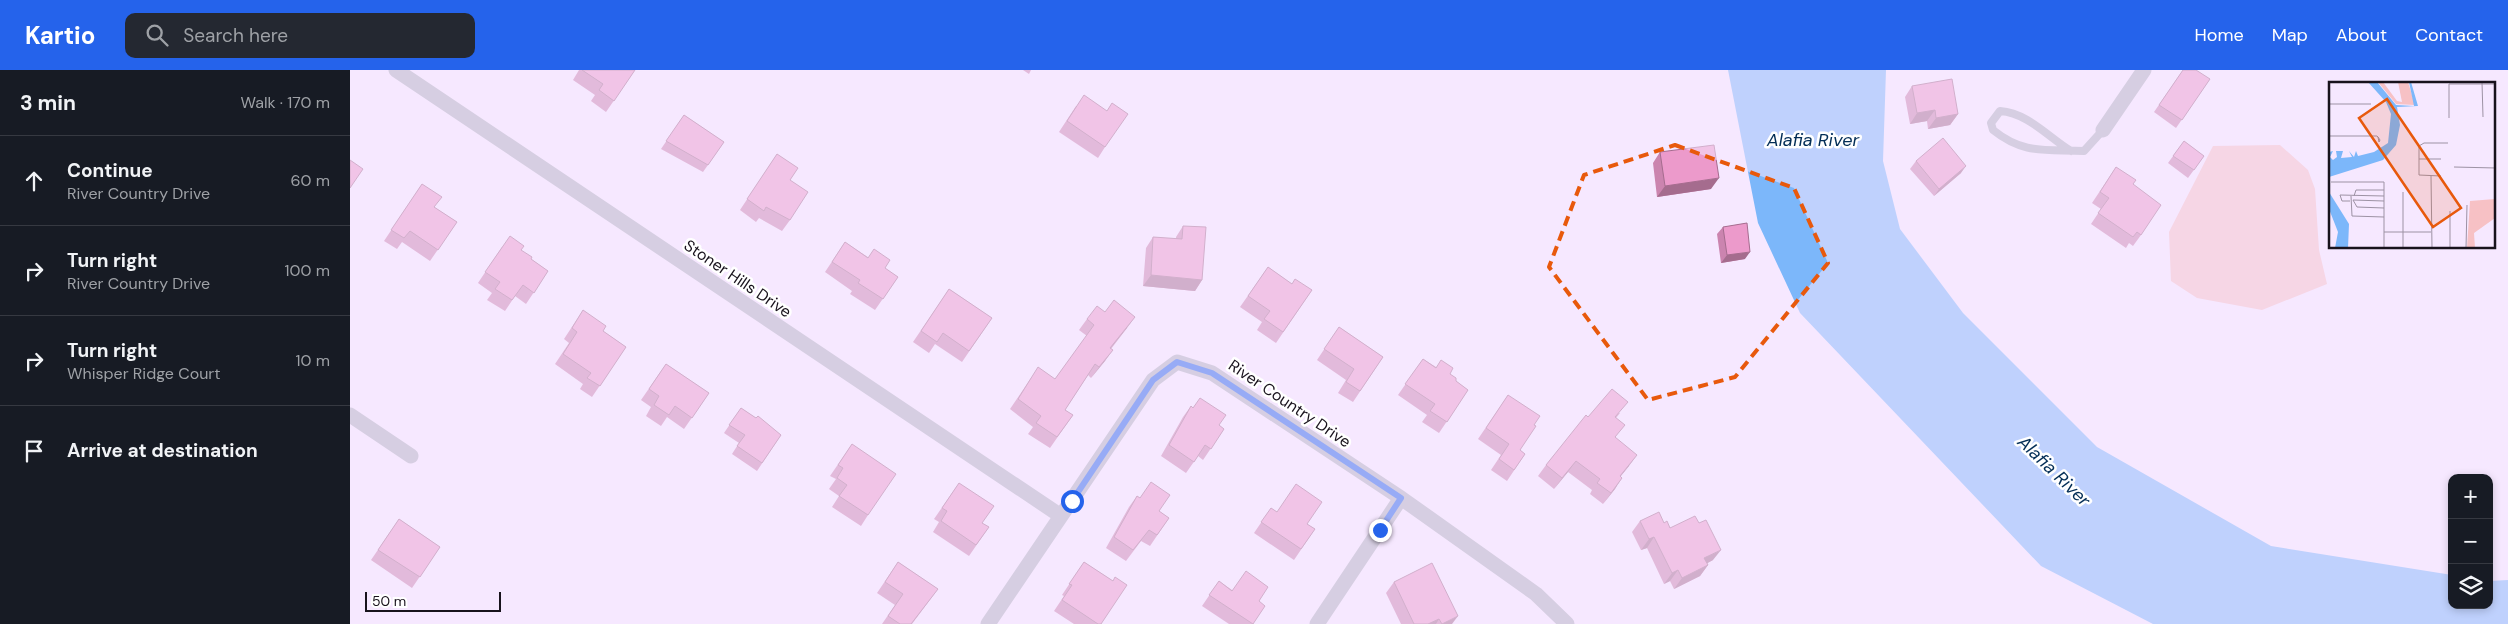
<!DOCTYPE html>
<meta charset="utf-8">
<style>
:root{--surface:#171b24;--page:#242831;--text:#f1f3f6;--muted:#9ea1a6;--line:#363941;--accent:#2563eb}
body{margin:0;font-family:"DM Sans",sans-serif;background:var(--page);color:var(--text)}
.controls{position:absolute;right:15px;bottom:15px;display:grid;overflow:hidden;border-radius:10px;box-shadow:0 2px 8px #0003}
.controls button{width:45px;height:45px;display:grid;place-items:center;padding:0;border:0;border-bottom:1px solid var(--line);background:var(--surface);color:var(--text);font:25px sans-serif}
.scale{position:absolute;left:15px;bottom:12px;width:136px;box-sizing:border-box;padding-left:5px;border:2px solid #18121c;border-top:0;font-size:14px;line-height:18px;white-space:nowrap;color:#18121c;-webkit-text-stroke:4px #fff;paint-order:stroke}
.stop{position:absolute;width:15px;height:15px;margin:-11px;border:4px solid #2563eb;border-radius:50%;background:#fff}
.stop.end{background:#2563eb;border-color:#fff;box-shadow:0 1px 5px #0008}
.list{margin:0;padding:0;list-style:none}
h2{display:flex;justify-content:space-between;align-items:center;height:65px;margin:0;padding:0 20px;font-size:21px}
h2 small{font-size:16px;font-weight:400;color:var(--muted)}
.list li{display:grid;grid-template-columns:32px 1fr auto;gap:15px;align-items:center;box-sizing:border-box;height:90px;padding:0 20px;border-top:1px solid var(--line)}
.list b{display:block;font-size:19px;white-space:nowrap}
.list p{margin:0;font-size:16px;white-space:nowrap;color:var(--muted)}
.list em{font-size:16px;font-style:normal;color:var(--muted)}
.icon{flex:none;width:28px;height:28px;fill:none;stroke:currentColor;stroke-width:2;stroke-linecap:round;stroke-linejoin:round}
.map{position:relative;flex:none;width:2158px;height:554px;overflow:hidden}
header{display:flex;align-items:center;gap:30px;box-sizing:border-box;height:70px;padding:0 25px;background:var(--accent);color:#fff}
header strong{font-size:24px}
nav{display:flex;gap:28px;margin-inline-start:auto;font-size:18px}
.search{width:350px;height:45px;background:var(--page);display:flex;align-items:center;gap:12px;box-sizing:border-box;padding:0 18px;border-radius:10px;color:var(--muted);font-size:19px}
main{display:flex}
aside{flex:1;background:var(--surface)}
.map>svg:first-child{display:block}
</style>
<header>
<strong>Kartio</strong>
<div class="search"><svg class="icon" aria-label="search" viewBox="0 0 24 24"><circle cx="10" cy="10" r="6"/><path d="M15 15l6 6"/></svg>Search here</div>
<nav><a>Home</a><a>Map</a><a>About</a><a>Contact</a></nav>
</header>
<main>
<aside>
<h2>3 min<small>Walk · 170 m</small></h2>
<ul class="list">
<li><svg class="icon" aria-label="ahead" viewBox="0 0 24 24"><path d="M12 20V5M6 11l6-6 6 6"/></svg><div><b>Continue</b><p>River Country Drive</p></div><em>60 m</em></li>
<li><svg class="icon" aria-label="right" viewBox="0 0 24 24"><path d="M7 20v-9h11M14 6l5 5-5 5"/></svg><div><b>Turn right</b><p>River Country Drive</p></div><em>100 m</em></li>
<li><svg class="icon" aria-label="right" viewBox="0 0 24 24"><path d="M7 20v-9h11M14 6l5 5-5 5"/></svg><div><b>Turn right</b><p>Whisper Ridge Court</p></div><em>10 m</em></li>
<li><svg class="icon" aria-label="arrive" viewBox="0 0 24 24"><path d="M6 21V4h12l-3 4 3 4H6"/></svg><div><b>Arrive at destination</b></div></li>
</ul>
</aside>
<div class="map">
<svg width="2158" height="554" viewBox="0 0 2158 554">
<rect width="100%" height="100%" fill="#f6e8ff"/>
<path fill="#f7c1c5" d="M 1930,75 L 1958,100 L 1965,119 L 1969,180 L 1977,214 L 1912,240 L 1847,228 L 1821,211 L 1819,162 L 1863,76 Z"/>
<path fill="#7cb7fa" d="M 1378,0 L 1536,0 L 1533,91 L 1550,159 L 1613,243 L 1747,377 L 1921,476 L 2102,505 L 2102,535 L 2139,535 L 2139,511 L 2158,510 L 2158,554 L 1803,554 L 1691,496 L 1450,243 L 1408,153 Z"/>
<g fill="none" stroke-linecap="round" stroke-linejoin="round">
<path stroke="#afb0be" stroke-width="8" d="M 1721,81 C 1698,67 1678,43 1650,41 L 1641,53 L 1643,60 C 1674,85 1696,79 1734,81 L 1753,60"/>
<path stroke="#afb0be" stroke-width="15" d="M 46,0 L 711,446
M 1753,60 L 1794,0
M 0,345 L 61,386
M 638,554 L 803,310 L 827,292 L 862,303 L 1051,428 L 1186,524 L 1217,554
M 967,554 L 1051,428"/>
</g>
<path fill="#cb84af" d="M 229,0 L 285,0 L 256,42 L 241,31 L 245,25 L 223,10 Z
M 673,0 L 681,0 L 679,4 Z
M 1833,0 L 1860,9 L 1826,58 L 1804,42 Z
M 1562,16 L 1608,44 L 1600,55 L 1578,59 L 1577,51 L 1560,54 L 1555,27 Z
M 726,36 L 755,77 L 748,88 L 709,62 Z
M 334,45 L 374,72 L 353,102 L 311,79 Z
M 1834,71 L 1854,86 L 1838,108 L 1818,93 Z
M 1310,82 L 1361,119 L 1307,127 L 1303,93 Z
M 427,84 L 440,110 L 440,150 L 432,161 L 409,148 L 406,152 L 390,140 Z
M 1566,91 L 1611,103 L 1584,126 L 1560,99 Z
M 1766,97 L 1783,114 L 1791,165 L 1783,176 L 1779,173 L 1776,178 L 1741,154 L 1751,139 L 1742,133 Z
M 72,114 L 84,137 L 107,152 L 80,191 L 52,172 L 47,179 L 34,171 Z
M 833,156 L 852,210 L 845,221 L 793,216 L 796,178 L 803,167 L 826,169 L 826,167 Z
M 1373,157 L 1395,189 L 1371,193 L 1367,164 Z
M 495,172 L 548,207 L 525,240 L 500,224 L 502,221 L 475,202 Z
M 152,177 L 171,180 L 181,189 L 198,201 L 176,234 L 165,226 L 155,241 L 137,230 L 142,223 L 128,213 Z
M 918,197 L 942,214 L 962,220 L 926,273 L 907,260 L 912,252 L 890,237 Z
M 599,219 L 642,248 L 612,292 L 585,274 L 579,283 L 563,272 Z
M 233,240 L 253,261 L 276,277 L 242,327 L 230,319 L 233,314 L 205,294 L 219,273 L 214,269 Z
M 755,242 L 777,258 L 761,279 L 755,291 L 741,308 L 738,305 L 715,340 L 723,345 L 700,378 L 678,364 L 683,357 L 660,339 L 681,308 L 705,309 L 737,266 L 729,260 L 737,249 Z
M 989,257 L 1033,287 L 1003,332 L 988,323 L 996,310 L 967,290 Z
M 1073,289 L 1086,297 L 1100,304 L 1106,311 L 1118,320 L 1089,363 L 1072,352 L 1077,345 L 1048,325 Z
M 316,294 L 359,323 L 334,359 L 317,347 L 311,356 L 296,346 L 301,337 L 291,330 Z
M 1158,325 L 1184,355 L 1170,380 L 1175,384 L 1157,411 L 1141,400 L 1151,385 L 1128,369 Z
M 841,336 L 874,359 L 853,390 L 848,386 L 836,403 L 811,386 L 833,347 Z
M 391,338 L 431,365 L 407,401 L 382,384 L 389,373 L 374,363 Z
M 1270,343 L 1266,348 L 1266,368 L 1279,396 L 1270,407 L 1265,419 L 1253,434 L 1240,424 L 1242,420 L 1218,402 L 1204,419 L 1188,406 L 1196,395 L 1238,347 Z
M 502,374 L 518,445 L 511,456 L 482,437 L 489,426 L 479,419 L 486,409 L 480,406 Z
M 609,413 L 632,453 L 639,457 L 619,486 L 583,462 L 589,452 L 584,449 Z
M 787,426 L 819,448 L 800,476 L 791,471 L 776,491 L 756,478 L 779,437 Z
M 921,438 L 927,442 L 957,454 L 965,459 L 944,490 L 904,463 Z
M 49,449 L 90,477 L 62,518 L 21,490 Z
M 1290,451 L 1314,453 L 1363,490 L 1357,493 L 1358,495 L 1350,506 L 1324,519 L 1320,511 L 1314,514 L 1297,478 L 1291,480 L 1282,462 Z
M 548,492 L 588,519 L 562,554 L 532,554 L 545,535 L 527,523 Z
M 734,492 L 763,511 L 751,554 L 724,554 L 704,541 L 714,526 L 712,525 Z
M 869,511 L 882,520 L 909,531 L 903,554 L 879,554 L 852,536 Z
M 1044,512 L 1102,554 L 1051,554 L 1036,523 Z"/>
<path fill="#a56c8e" d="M 1585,40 L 1577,51 L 1560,54 L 1567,43 Z
M 1608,44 L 1600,55 L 1578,59 L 1586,48 Z
M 1616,96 L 1611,103 L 1584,126 L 1589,119 Z
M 1369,108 L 1361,119 L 1307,127 L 1315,116 Z
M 1400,182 L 1395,189 L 1371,193 L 1377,185 Z
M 801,205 L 852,210 L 845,221 L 793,216 Z
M 785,247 L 777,258 L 752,289 L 760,278 Z
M 763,280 L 755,291 L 741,308 L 749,297 Z
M 1287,385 L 1279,396 L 1262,417 L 1270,406 Z
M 1226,391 L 1218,402 L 1204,419 L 1212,408 Z
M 1272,408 L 1265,419 L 1253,434 L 1261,423 Z
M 1304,467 L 1297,478 L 1291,480 L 1299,469 Z
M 1371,480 L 1363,490 L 1347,499 L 1354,488 Z
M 1358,495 L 1350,506 L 1324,519 L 1332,508 Z
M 1328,500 L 1320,511 L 1314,514 L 1322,503 Z
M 1108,546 L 1102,554 L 1091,554 L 1092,554 Z
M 1089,549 L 1086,554 L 1078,554 Z"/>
<path fill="#ec9acb" stroke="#a56c8e" d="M 232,0 L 285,0 L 264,31 L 249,20 L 253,14 Z
M 1833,0 L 1846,0 L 1860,9 L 1832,50 L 1809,35 Z
M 1602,9 L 1608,44 L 1586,48 L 1585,40 L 1567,43 L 1562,16 Z
M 734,25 L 757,41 L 762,33 L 778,44 L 755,77 L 717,51 Z
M 334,45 L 374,72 L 358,95 L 316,71 Z
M 1593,68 L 1616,96 L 1589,119 L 1566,91 Z
M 1834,71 L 1854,86 L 1844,100 L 1823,86 Z
M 1364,75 L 1369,108 L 1315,116 L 1310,82 Z
M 427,84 L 448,98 L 440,110 L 458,122 L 440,150 L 416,137 L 414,141 L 397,129 Z
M 0,90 L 13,99 L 0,118 Z
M 1766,97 L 1786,110 L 1783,114 L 1811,135 L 1791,165 L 1787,162 L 1783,167 L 1748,143 L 1759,128 L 1750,122 Z
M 72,114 L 92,127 L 84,137 L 107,152 L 88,180 L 60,161 L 54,168 L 41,160 Z
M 1397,153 L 1400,182 L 1377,185 L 1373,157 Z
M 833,156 L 856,157 L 852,210 L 801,205 L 803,167 L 832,169 Z
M 160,166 L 174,176 L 171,180 L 182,187 L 181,189 L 198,201 L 184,223 L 173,215 L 162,230 L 145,219 L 150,212 L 135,202 Z
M 495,172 L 518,188 L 524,179 L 540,190 L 535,198 L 548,207 L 533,229 L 508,213 L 510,210 L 482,192 Z
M 918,197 L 942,214 L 945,209 L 962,220 L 933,262 L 914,249 L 920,241 L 898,226 Z
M 599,219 L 642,248 L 619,281 L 593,263 L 587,272 L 571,261 Z
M 764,230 L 785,247 L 760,278 L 763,280 L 749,297 L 745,294 L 715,340 L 723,345 L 707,367 L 686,353 L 691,346 L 668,329 L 688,297 L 705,309 L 744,255 L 737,249 L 747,236 L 755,242 Z
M 233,240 L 256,256 L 253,261 L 276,277 L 250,316 L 237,308 L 241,303 L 213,284 L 227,262 L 222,258 Z
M 989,257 L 1033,287 L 1010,321 L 996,312 L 1004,299 L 974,279 Z
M 1073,289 L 1086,298 L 1091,290 L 1103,298 L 1100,304 L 1106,308 L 1106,311 L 1118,320 L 1097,352 L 1080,341 L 1085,334 L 1055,314 Z
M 316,294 L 359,323 L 342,348 L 325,336 L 319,345 L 304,335 L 309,326 L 299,319 Z
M 1262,319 L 1278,332 L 1265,347 L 1275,355 L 1265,367 L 1287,385 L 1270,406 L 1272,408 L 1261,423 L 1247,413 L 1250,409 L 1226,391 L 1212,408 L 1196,395 L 1236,345 L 1238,347 Z
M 1158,325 L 1190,346 L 1184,355 L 1186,356 L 1170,380 L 1175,384 L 1164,400 L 1149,389 L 1159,374 L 1136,358 Z
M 850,328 L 876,345 L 869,355 L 874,359 L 861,379 L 855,375 L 844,392 L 819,375 L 841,336 L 843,338 Z
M 391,338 L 406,348 L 408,346 L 431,365 L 412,393 L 387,376 L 395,365 L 379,355 Z
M 502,374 L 546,404 L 518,445 L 489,426 L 497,415 L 487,408 L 493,398 L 488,395 Z
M 801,412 L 820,425 L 809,441 L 819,448 L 807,465 L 799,460 L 783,480 L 764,467 L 787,426 L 790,428 Z
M 609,413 L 644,436 L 632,453 L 639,457 L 626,475 L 591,451 L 597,441 L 592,438 Z
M 946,414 L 972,432 L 957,454 L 965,459 L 951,479 L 911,452 L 921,438 L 927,442 Z
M 1309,442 L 1314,453 L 1317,451 L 1320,458 L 1345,446 L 1349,453 L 1356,450 L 1371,480 L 1354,488 L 1358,495 L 1332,508 L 1328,500 L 1322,503 L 1304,467 L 1299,469 L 1290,451 Z
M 49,449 L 90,477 L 70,507 L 28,480 Z
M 548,492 L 588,519 L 561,554 L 550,554 L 538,546 L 553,524 L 535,512 Z
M 734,492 L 763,511 L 765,507 L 777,515 L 751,554 L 748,554 L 712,530 L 722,515 L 719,514 Z
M 1082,493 L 1108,546 L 1092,554 L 1089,549 L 1078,554 L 1064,554 L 1044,512 Z
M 896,501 L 918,517 L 909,531 L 915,536 L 903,554 L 859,525 L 869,511 L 882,521 Z"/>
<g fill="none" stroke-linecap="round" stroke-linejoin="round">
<path stroke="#2563eb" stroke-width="6" d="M 722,431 L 803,310 L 827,292 L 862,303 L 1051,428 L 1030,460"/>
</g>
<path d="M0 0H2158V554H0ZM 1325,75 L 1444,118 L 1478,193 L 1385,307 L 1298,330 L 1199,197 L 1234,105 Z" fill="#f6e8ff" fill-opacity=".55" fill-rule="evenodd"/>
<path fill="none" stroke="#e8590c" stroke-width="4" stroke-dasharray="10 6" stroke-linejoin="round" d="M 1325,75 L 1444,118 L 1478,193 L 1385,307 L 1298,330 L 1199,197 L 1234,105 Z"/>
<g text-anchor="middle" stroke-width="5" stroke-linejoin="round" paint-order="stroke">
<g font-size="16" fill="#18121c" stroke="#fff">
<text transform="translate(388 208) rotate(34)" y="6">Stoner Hills Drive</text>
<text transform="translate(940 333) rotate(34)" y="6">River Country Drive</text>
</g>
<g font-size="18" font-style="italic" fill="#022d56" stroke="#fff">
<text x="1463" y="76">Alafia River</text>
<text transform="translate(1704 401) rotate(44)" y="6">Alafia River</text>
</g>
</g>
<g transform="translate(1979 12)">
<rect width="166" height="166" fill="#f6e8ff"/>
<path d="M 49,0 L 54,0 L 68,19 L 73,20 L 69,0 L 79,0 L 86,23 L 67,22 ZM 166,117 L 166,136 L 145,151 L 146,166 L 138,166 L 141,119 Z" fill="#f7c1c5"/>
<path d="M 39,0 L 48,0 L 67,23 L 85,24 L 80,0 L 82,0 L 89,24 L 68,25 L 71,43 L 67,63 L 54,78 L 0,95 L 0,70 L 4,69 L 1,75 L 4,78 L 8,75 L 7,69 L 14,69 L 12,76 L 23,75 L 20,69 L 25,75 L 27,69 L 29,74 L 45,70 L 59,61 L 62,32 L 57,20 ZM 0,110 L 20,142 L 19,166 L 6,166 L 9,150 L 0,127 Z" fill="#7cb7fa"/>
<path fill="none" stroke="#9d92a4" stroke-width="1" d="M 153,0 L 154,35M 120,2 L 167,2M 120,2 L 120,36M 0,22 L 42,22M 0,54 L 48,54 L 49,55 L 51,58 L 50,60 L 49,55M 90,77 L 112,77M 125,85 L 167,86M 102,94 L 103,166M 112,94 L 90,93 L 90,64 L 95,61 L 119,61M 2,100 L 55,100 L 55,166M 74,110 L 74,166M 22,114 L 23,134 L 55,135M 25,114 L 27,108 L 55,108M 24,118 L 28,125 L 55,126M 24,118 L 55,119M 21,119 L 13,119 L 11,113 L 55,114M 121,129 L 121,166M 55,150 L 102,150M 137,166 L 138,123"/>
<path fill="#e8590c" fill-opacity="0.15" stroke="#e8590c" stroke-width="2.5" d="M 58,17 L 132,126 L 104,145 L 30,36 Z"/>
<rect width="166" height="166" fill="none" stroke="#18121c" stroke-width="2.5"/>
</g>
</svg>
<div class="controls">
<button>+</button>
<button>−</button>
<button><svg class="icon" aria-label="layers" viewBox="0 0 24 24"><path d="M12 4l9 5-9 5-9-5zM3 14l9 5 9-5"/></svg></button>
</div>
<div class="scale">50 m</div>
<div class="stop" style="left:722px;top:431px"></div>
<div class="stop end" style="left:1030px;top:460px"></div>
</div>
</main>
